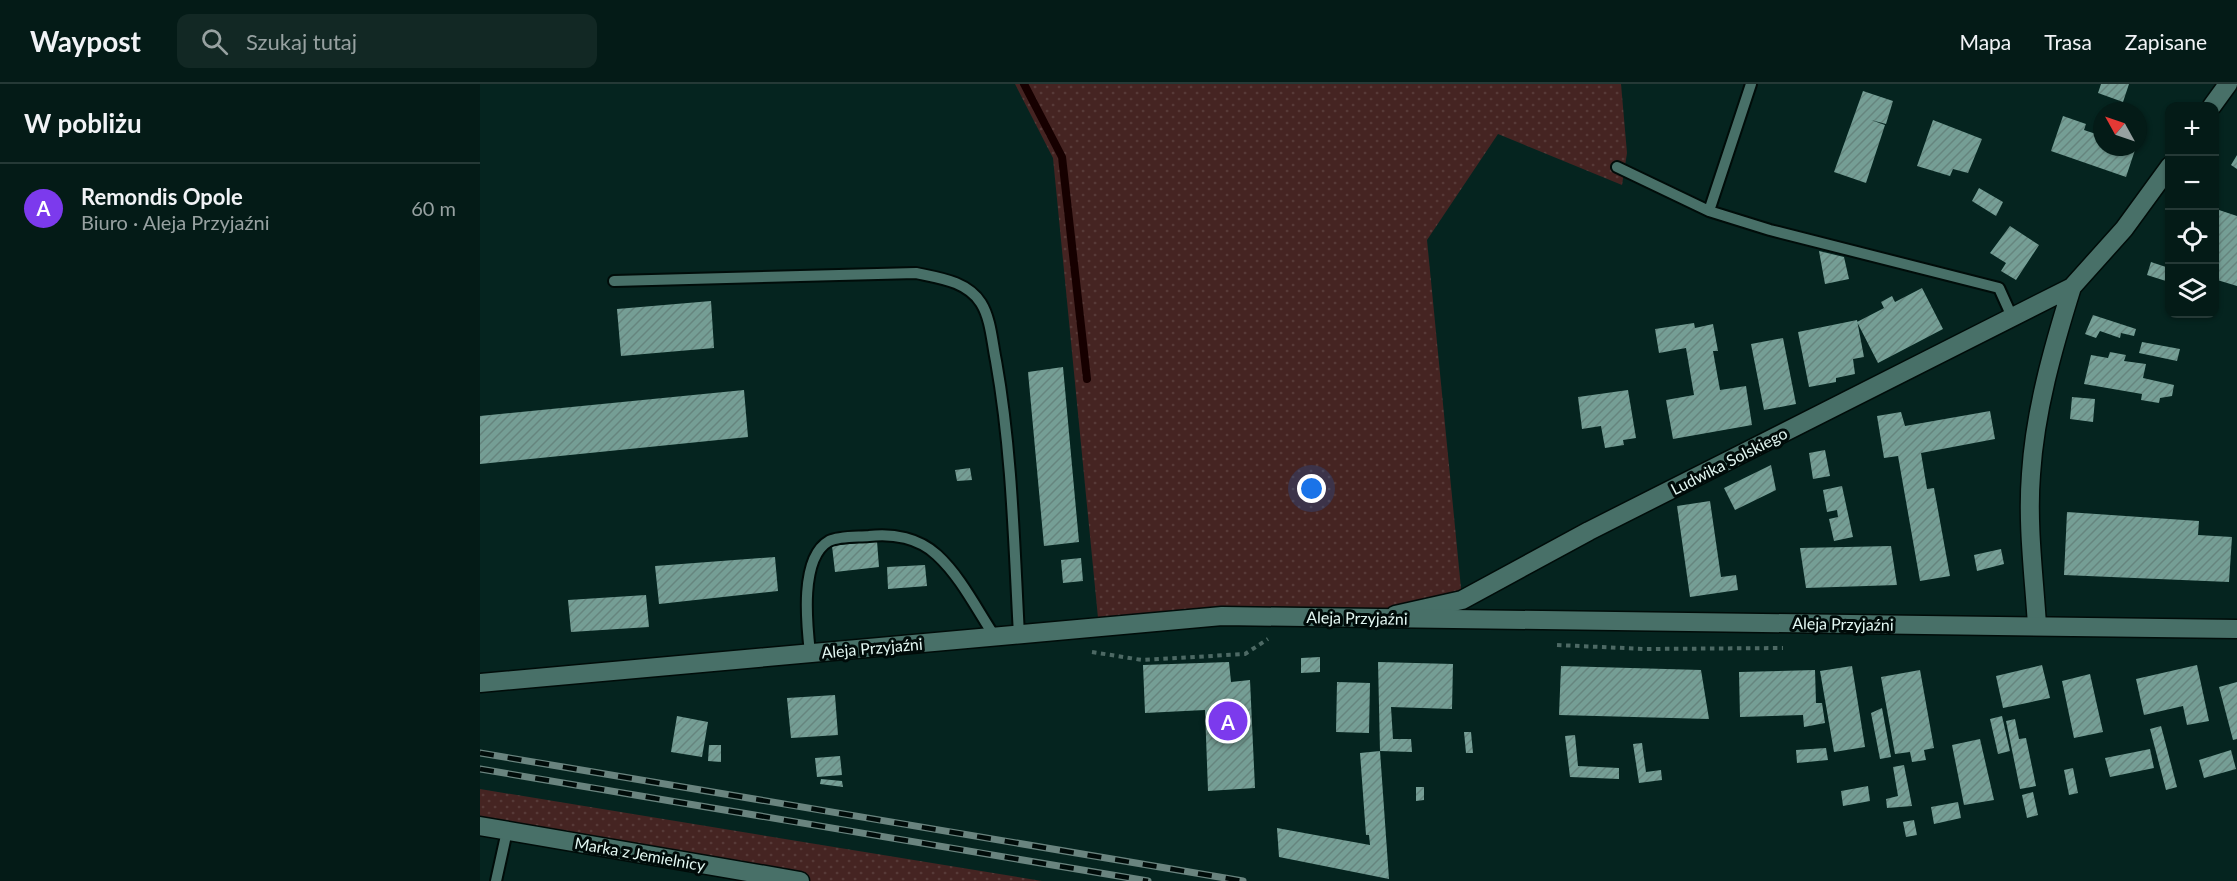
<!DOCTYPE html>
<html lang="pl">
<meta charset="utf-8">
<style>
:root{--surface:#041b17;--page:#122824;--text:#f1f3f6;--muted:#97a1a1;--line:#253936;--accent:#7c3aed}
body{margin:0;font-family:Lato,sans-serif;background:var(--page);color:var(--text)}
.controls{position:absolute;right:18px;top:18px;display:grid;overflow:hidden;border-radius:12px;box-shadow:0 2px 4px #0004}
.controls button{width:54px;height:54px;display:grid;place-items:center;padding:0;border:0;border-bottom:2px solid var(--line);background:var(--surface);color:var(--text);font:30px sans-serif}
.compass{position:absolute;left:1613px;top:18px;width:54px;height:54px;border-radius:50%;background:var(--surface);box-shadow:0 2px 4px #0004;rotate:310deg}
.you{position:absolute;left:832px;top:405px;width:21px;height:21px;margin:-15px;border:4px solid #fff;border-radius:50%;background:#1a73e8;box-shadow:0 0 0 9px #1a73e833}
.badge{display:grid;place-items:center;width:39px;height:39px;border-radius:50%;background:var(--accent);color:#fff;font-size:20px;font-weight:700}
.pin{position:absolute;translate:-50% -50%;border:3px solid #fff;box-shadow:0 2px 6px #0006}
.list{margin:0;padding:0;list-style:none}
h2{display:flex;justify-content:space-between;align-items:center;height:78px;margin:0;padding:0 24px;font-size:26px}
h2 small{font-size:20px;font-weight:400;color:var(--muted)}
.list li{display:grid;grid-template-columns:39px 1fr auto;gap:18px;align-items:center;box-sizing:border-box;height:90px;padding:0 24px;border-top:2px solid var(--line)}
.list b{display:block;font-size:22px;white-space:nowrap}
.list p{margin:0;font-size:20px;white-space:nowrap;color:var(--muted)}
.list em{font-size:20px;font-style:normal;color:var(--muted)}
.icon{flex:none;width:33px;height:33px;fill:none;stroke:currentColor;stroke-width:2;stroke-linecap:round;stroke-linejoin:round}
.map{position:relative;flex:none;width:1757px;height:797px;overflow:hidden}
header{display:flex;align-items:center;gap:36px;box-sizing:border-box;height:84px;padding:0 30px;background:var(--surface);border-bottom:2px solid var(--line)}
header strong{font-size:28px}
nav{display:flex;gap:33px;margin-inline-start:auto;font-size:21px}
.search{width:420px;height:54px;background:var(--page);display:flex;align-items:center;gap:15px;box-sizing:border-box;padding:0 21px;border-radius:12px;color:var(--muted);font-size:22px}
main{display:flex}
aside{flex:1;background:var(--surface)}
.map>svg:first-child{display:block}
</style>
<header>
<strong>Waypost</strong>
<div class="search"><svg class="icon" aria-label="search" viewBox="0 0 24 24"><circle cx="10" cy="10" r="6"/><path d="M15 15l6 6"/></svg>Szukaj tutaj</div>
<nav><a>Mapa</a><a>Trasa</a><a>Zapisane</a></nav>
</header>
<main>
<aside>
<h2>W pobliżu<small></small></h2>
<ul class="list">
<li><span class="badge">A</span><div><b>Remondis Opole</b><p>Biuro · Aleja Przyjaźni</p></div><em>60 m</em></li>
</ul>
</aside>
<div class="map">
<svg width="1757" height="797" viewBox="0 0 1757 797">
<defs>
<pattern id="grass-dots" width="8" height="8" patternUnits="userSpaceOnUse" patternTransform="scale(1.5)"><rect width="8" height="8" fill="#452422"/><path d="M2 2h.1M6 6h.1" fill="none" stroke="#573a38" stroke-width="1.8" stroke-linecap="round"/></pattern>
<pattern id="building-hatch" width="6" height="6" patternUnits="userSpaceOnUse" patternTransform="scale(1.5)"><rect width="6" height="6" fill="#759e95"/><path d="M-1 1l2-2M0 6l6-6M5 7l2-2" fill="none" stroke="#66857e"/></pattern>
</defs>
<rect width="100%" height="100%" fill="#05241f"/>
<path fill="url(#grass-dots)" d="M 535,0 L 1141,0 L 1147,69 L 1142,101 L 1018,50 L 947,156 L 984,535 L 619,544 L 573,74 Z
M 0,705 L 562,797 L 320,797 L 0,742 Z"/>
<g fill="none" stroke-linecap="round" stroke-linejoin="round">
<path stroke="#160000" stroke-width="8" d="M 544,0 L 582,73 L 607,295"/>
</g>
<path fill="url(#building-hatch)" d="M 1621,0 L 1649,0 L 1643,18 L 1618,9 Z
M 1383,7 L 1413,17 L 1406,40 L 1391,36 L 1405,41 L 1386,99 L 1354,88 Z
M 1583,32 L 1606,40 L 1604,46 L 1622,52 L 1622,63 L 1656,63 L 1646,93 L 1571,67 Z
M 1453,36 L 1502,55 L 1488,89 L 1473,85 L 1470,92 L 1437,82 Z
M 1757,71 L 1757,85 L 1751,81 Z
M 1499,104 L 1523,118 L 1516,132 L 1492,117 Z
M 1739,126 L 1757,132 L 1757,202 L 1734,195 L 1734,140 Z
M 1530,142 L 1559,161 L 1536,196 L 1521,187 L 1526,179 L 1510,169 Z
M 1339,167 L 1364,173 L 1369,195 L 1345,200 Z
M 1671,178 L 1689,184 L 1689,198 L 1667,191 Z
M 1442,204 L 1463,245 L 1398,279 L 1377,238 L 1404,224 L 1401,218 L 1412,212 L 1415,218 Z
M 231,217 L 234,264 L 141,272 L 137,225 Z
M 1613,231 L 1656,245 L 1654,252 L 1641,249 L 1640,254 L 1620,247 L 1616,254 L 1605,250 Z
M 1377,236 L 1384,273 L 1373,275 L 1375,290 L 1356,294 L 1356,298 L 1329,303 L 1318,248 Z
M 1214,239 L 1215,244 L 1233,240 L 1238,267 L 1233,267 L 1240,306 L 1266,302 L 1272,341 L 1193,355 L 1186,316 L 1214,311 L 1206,264 L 1179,269 L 1175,245 Z
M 1303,254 L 1316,320 L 1284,326 L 1271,260 Z
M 1662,258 L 1700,265 L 1697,277 L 1659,269 Z
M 1630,268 L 1646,271 L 1644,277 L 1666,280 L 1663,294 L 1694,301 L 1692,312 L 1680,314 L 1679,319 L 1661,316 L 1662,310 L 1604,300 L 1611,271 L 1628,274 Z
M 583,283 L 599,458 L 564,462 L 548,288 Z
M 264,306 L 268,353 L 0,380 L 0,332 Z
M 1148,306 L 1156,354 L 1143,356 L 1144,361 L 1125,364 L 1121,342 L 1102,345 L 1098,313 Z
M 1592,313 L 1615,315 L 1613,338 L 1590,335 Z
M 1510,327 L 1515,355 L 1441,369 L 1447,405 L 1454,404 L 1470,492 L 1440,497 L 1418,372 L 1404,374 L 1397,332 L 1421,328 L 1425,342 Z
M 1345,366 L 1350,392 L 1333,395 L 1329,369 Z
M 1291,381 L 1296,406 L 1255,426 L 1244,404 Z
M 490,384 L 492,396 L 477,397 L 475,386 Z
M 1362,402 L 1373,453 L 1354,457 L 1349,435 L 1358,433 L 1357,426 L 1347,428 L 1343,406 Z
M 1230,417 L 1241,493 L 1256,491 L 1258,506 L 1210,513 L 1197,422 Z
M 1587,428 L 1719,437 L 1718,451 L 1752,453 L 1749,498 L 1584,491 Z
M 397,457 L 399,483 L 355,488 L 352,462 Z
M 1411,462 L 1417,501 L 1326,504 L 1320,464 Z
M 1521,465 L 1524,480 L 1497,487 L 1494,471 Z
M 295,473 L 298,507 L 179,520 L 175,482 Z
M 601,474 L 603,497 L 583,499 L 581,476 Z
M 445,481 L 447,502 L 408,505 L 407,483 Z
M 166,511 L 169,543 L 91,548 L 88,516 Z
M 840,573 L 840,588 L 821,589 L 821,574 Z
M 749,578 L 751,598 L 770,596 L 775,704 L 728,707 L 725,626 L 665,629 L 663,581 Z
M 898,578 L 973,580 L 972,625 L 911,623 L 913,655 L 931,655 L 932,668 L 900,667 Z
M 1562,581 L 1570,614 L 1523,624 L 1516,592 Z
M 1717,581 L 1729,637 L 1707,641 L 1703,622 L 1664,631 L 1656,595 Z
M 1081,582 L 1221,586 L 1229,635 L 1079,631 Z
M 1372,582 L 1385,663 L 1354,668 L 1340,587 Z
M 1335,586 L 1336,619 L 1342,619 L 1345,639 L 1324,643 L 1323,631 L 1260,633 L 1259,588 Z
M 1440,586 L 1454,664 L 1444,666 L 1446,676 L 1432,678 L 1430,668 L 1415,670 L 1401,593 Z
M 1610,590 L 1623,648 L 1594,654 L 1582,597 Z
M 857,598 L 890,599 L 889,649 L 856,648 Z
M 1757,598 L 1757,655 L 1753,656 L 1739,603 Z
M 355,611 L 358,651 L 311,654 L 307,614 Z
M 1402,624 L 1411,673 L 1400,675 L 1391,629 Z
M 197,632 L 228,638 L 222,673 L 191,668 Z
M 1522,632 L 1530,667 L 1518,670 L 1510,635 Z
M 1535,635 L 1539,655 L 1546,654 L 1556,702 L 1540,705 L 1526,637 Z
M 1681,642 L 1697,703 L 1686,706 L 1670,645 Z
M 984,648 L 991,648 L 993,669 L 986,669 Z
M 1095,651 L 1098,682 L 1139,684 L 1139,695 L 1090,693 L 1085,652 Z
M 1500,655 L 1514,716 L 1484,721 L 1472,661 Z
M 1162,659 L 1166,688 L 1181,686 L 1182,696 L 1159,699 L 1153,660 Z
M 229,661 L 241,661 L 241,678 L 228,677 Z
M 1346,664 L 1348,676 L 1317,679 L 1316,666 Z
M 1670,665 L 1674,684 L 1630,693 L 1625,674 Z
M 1751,666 L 1756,685 L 1724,694 L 1719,676 Z
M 900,667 L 909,795 L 799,773 L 797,744 L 890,761 L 889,751 L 886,751 L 880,669 Z
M 360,672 L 362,691 L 337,693 L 335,674 Z
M 1424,681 L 1432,722 L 1407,724 L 1406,715 L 1418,712 L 1413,683 Z
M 1593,684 L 1598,709 L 1589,711 L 1584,686 Z
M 341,695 L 362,697 L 363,703 L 340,700 Z
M 1388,702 L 1390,717 L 1363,722 L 1361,707 Z
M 936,703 L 944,703 L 944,716 L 936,717 Z
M 1553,708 L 1558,731 L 1547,734 L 1542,711 Z
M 1478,718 L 1481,734 L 1454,740 L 1451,723 Z
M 1434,736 L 1437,751 L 1426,753 L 1423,738 Z"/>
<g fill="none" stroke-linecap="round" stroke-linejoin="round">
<defs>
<path id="lane" d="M 1137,83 L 1229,127 L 1290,146 L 1519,204 L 1533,235
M 1229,127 L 1271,0
M 134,197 L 436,189 C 459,194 487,197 501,219 C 511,235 512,258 516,277 C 532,367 534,459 539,551
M 330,569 C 327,542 319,474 349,457 C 359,452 377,453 389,452 C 413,449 439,454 457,471 C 481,493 497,526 515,553
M 16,797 L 27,747"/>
<path id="street" d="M 1732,22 L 1748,0
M 915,531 L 982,516 L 1109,447 L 1592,203 L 1644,145 L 1690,82
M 1557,541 C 1554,492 1547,440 1551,390 C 1555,327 1573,264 1592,203"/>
<path id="secondary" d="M 0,599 L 742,532 L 1757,545
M 0,742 L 320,797"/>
</defs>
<use href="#lane" stroke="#000c09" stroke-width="14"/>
<use href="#street" stroke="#000c09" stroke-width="21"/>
<use href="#secondary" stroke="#000c09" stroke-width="21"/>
<path stroke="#4d6964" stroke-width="4" stroke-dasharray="4.5 4.5" stroke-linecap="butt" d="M 1077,561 L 1165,565 L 1303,564
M 612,568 L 662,576 L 765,570 L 788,555"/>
<use href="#lane" stroke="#487068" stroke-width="10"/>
<use href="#street" stroke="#487068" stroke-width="18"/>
<use href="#secondary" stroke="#487068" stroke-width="18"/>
<defs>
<path id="rail" d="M 0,669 L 763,797
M 0,685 L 668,797"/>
</defs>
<use href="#rail" stroke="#6a847f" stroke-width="7"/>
<use href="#rail" stroke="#000b09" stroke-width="4.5" stroke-dasharray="14" stroke-linecap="butt"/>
</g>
<g text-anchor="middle" stroke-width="6" stroke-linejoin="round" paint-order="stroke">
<g font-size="16" fill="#e2f7f2" stroke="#000b09">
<text transform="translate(1249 377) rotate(-27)" y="6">Ludwika Solskiego</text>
<text transform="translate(877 534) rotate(1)" y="6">Aleja Przyjaźni</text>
<text transform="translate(1363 540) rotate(1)" y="6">Aleja Przyjaźni</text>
<text transform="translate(392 564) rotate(-5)" y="6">Aleja Przyjaźni</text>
<text transform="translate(160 770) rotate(10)" y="6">Marka z Jemielnicy</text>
</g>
</g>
</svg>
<div class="controls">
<button>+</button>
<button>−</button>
<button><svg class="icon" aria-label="locate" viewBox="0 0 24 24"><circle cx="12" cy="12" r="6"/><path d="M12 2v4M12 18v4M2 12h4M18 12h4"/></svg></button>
<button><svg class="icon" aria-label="layers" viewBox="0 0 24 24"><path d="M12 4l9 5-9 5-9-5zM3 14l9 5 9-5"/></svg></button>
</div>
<svg class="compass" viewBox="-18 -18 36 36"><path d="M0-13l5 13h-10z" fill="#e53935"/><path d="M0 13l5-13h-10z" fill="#97a1a1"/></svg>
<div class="you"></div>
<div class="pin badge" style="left:748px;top:637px">A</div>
</div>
</main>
